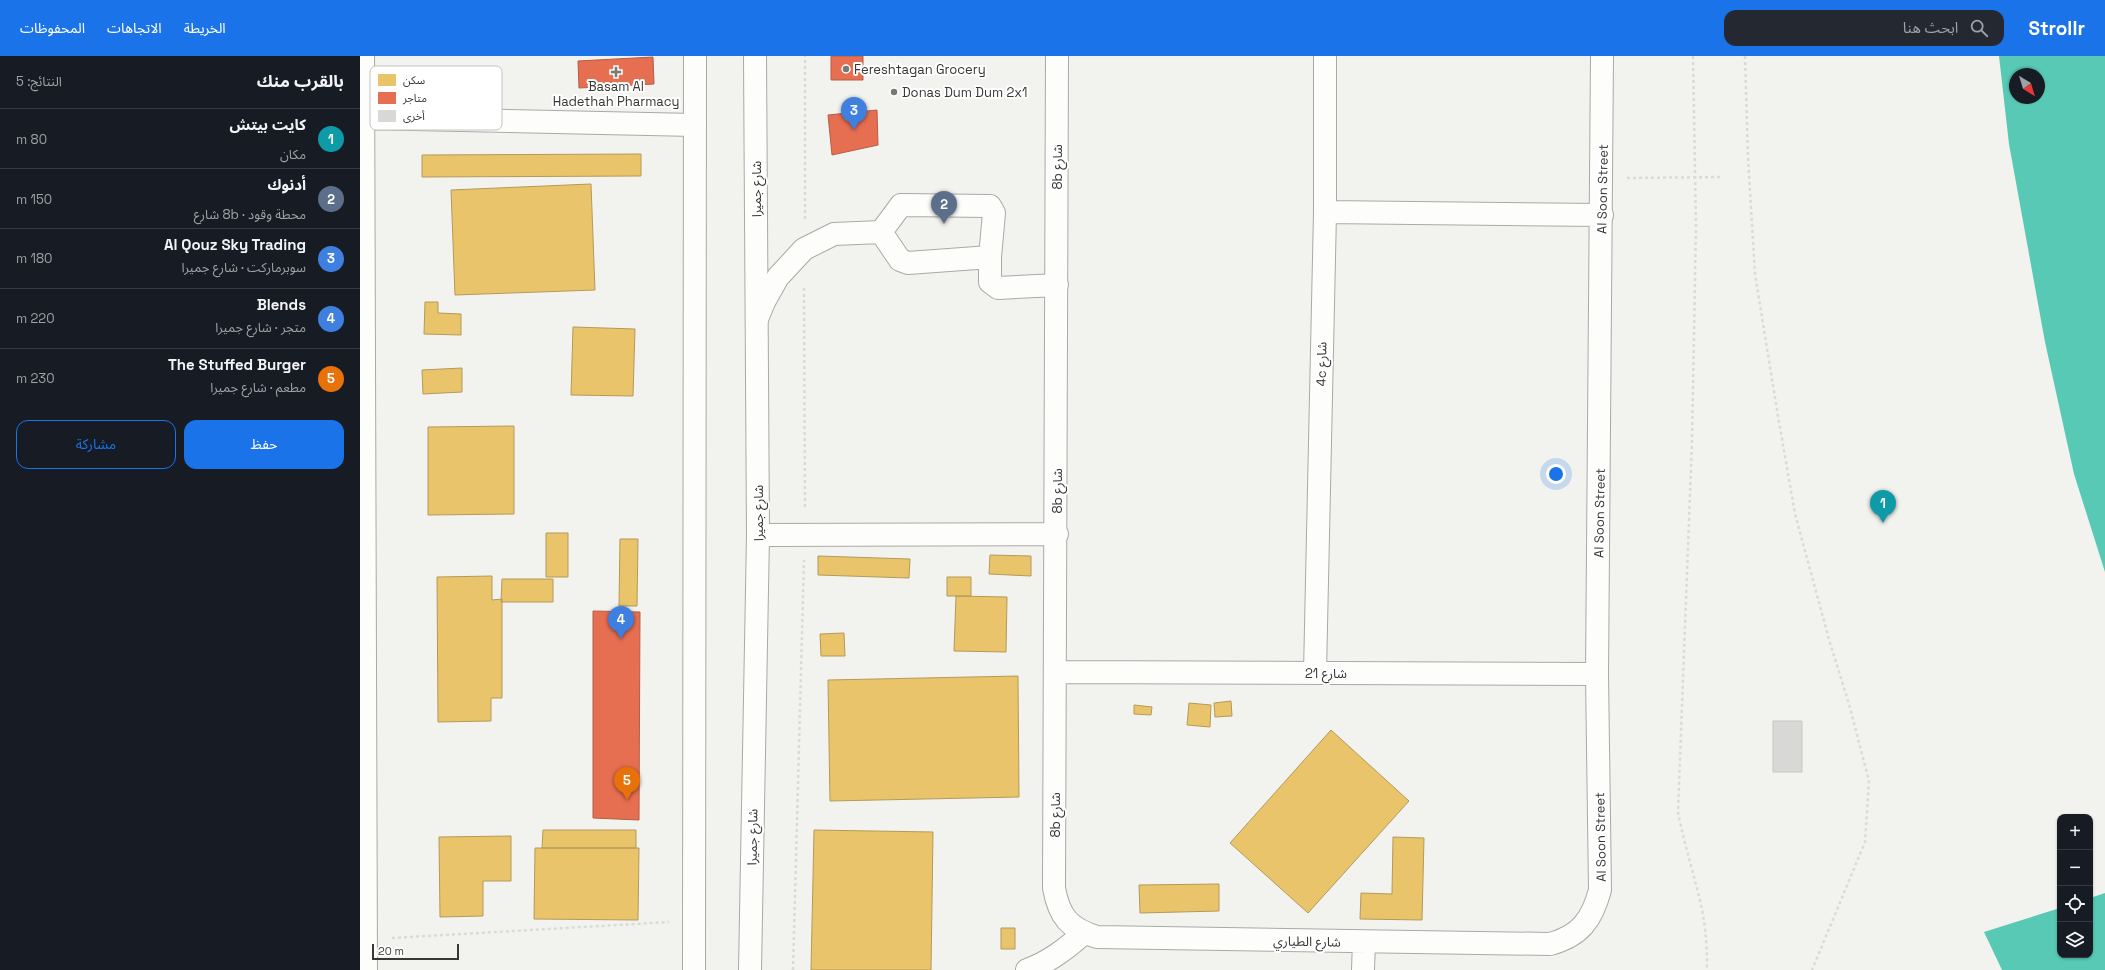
<!DOCTYPE html>
<html lang="ar">
<meta charset="utf-8">
<style>
:root{--surface:#171b24;--page:#242831;--text:#f1f3f6;--muted:#9ea1a6;--line:#363941;--accent:#1a73e8}
body{margin:0;font-family:"Space Grotesk","Noto Sans Arabic",sans-serif;background:var(--page);color:var(--text);direction:rtl}
.controls{position:absolute;right:12px;bottom:12px;display:grid;overflow:hidden;border-radius:8px;box-shadow:0 1px 3px #0004}
.controls button{width:36px;height:36px;display:grid;place-items:center;padding:0;border:0;border-bottom:1px solid var(--line);background:var(--surface);color:var(--text);font:20px sans-serif}
.compass{position:absolute;left:1649px;top:12px;width:36px;height:36px;border-radius:50%;background:var(--surface);box-shadow:0 1px 3px #0004;rotate:142deg}
.scale{position:absolute;left:12px;bottom:10px;width:87px;box-sizing:border-box;padding-left:4px;border:2px solid #373835;border-top:0;font-size:11px;line-height:14px;white-space:nowrap;color:#373835;-webkit-text-stroke:3px #fff;paint-order:stroke}
.you{position:absolute;left:1196px;top:418px;width:14px;height:14px;margin:-10px;border:3px solid #fff;border-radius:50%;background:#1a73e8;box-shadow:0 0 0 6px #1a73e833}
.badge{display:grid;place-items:center;width:26px;height:26px;border-radius:50%;background:var(--accent);color:#fff;font-size:13px;font-weight:700}
.pin{position:absolute;translate:-50% -33px;filter:drop-shadow(0 1px 2px #0008)}
.pin::after{content:'';position:absolute;top:21px;width:14px;height:12px;background:inherit;clip-path:polygon(0 0,100% 0,50% 100%)}
.list{margin:0;padding:0;list-style:none}
h2{display:flex;justify-content:space-between;align-items:center;height:52px;margin:0;padding:0 16px;font-size:17px}
h2 small{font-size:13px;font-weight:400;color:var(--muted)}
.list li{display:grid;grid-template-columns:26px 1fr auto;gap:12px;align-items:center;box-sizing:border-box;height:60px;padding:0 16px;border-top:1px solid var(--line)}
.list b{display:block;font-size:15px;white-space:nowrap}
.list p{margin:0;font-size:13px;white-space:nowrap;color:var(--muted)}
.list em{font-size:13px;font-style:normal;color:var(--muted)}
.actions{display:flex;gap:8px;padding:12px 16px}
.actions a{flex:1;padding:9px 0;border:1px solid var(--accent);border-radius:12px;text-align:center;font-size:14px;color:var(--accent)}
.actions .main{background:var(--accent);color:#fff}
.icon{flex:none;width:22px;height:22px;fill:none;stroke:currentColor;stroke-width:2;stroke-linecap:round;stroke-linejoin:round}
.map{position:relative;flex:none;width:1745px;height:914px;overflow:hidden;direction:ltr}
header{display:flex;align-items:center;gap:24px;box-sizing:border-box;height:56px;padding:0 20px;background:var(--accent);color:#fff}
header strong{font-size:19px}
nav{display:flex;gap:22px;margin-inline-start:auto;font-size:14px}
.search{width:280px;height:36px;background:var(--page);display:flex;align-items:center;gap:10px;box-sizing:border-box;padding:0 14px;border-radius:12px;color:var(--muted);font-size:15px}
main{display:flex}
aside{flex:1;background:var(--surface)}
.map>svg:first-child{display:block}
</style>
<header>
<strong>Strollr</strong>
<div class="search"><svg class="icon" aria-label="search" viewBox="0 0 24 24"><circle cx="10" cy="10" r="6"/><path d="M15 15l6 6"/></svg>ابحث هنا</div>
<nav><a>الخريطة</a><a>الاتجاهات</a><a>المحفوظات</a></nav>
</header>
<main>
<div class="map">
<svg width="1745" height="914" viewBox="0 0 1745 914">
<rect width="100%" height="100%" fill="#f2f2ee"/>
<path fill="#57c9b5" fill-rule="evenodd" d="M 1639,0 L 1745,0 L 1745,516 L 1714,418 L 1685,286 L 1649,88 ZM 1655,18 L 1679,18 L 1679,42 L 1655,42 Z
M 1745,837 L 1745,914 L 1642,914 L 1624,876 L 1700,852 L 1700,899 L 1730,899 L 1730,842 Z"/>
<path fill="#e9c46a" stroke="#b49a5a" d="M 281,98 L 281,120 L 62,121 L 62,99 Z
M 231,128 L 235,234 L 95,239 L 91,134 Z
M 65,246 L 78,246 L 78,257 L 101,258 L 101,279 L 64,278 Z
M 213,271 L 275,273 L 273,340 L 211,339 Z
M 102,312 L 102,336 L 63,338 L 62,314 Z
M 154,370 L 154,458 L 68,459 L 68,371 Z
M 186,477 L 208,477 L 208,521 L 186,521 Z
M 260,483 L 278,483 L 277,550 L 259,550 Z
M 630,499 L 671,500 L 671,520 L 629,518 Z
M 458,500 L 550,503 L 549,522 L 458,519 Z
M 132,520 L 132,544 L 142,543 L 142,642 L 131,642 L 131,665 L 78,666 L 77,521 Z
M 587,521 L 611,521 L 611,540 L 587,540 Z
M 142,523 L 193,523 L 193,546 L 141,546 Z
M 596,540 L 647,541 L 646,596 L 594,595 Z
M 484,577 L 485,600 L 461,600 L 460,578 Z
M 658,620 L 659,741 L 470,745 L 468,624 Z
M 871,645 L 872,660 L 855,661 L 854,647 Z
M 829,647 L 851,649 L 850,671 L 827,669 Z
M 774,649 L 792,651 L 791,659 L 774,658 Z
M 971,674 L 1049,745 L 948,857 L 870,787 Z
M 183,774 L 276,774 L 276,792 L 182,792 Z
M 454,774 L 573,776 L 571,914 L 451,914 Z
M 151,780 L 151,825 L 123,825 L 123,860 L 80,861 L 79,781 Z
M 1033,781 L 1064,782 L 1062,864 L 1000,863 L 1001,837 L 1032,838 Z
M 175,792 L 279,792 L 278,864 L 174,863 Z
M 859,828 L 859,855 L 780,857 L 779,829 Z
M 641,872 L 655,872 L 655,893 L 641,893 Z"/>
<path fill="#e76f51" stroke="#b25e49" d="M 471,0 L 503,0 L 503,24 L 471,24 Z
M 293,1 L 294,28 L 219,32 L 218,5 Z
M 517,54 L 518,89 L 472,99 L 468,59 Z
M 233,555 L 280,556 L 279,764 L 233,762 Z"/>
<path fill="#d8d9d6" stroke="#c5c7c4" d="M 1413,665 L 1442,665 L 1442,716 L 1413,716 Z"/>
<g fill="none" stroke-linecap="round" stroke-linejoin="round">
<defs>
<path id="minor" d="M 3,0 L 6,914
M 697,0 L 694,832 C 699,861 710,873 737,881 L 1190,888 C 1220,880 1232,864 1240,834 L 1237,618 L 1242,0
M 3,62 L 335,69
M 965,156 L 1242,159
M 521,176 L 541,149 L 630,150 L 634,157 L 630,201
M 397,263 L 404,246 L 418,221 L 444,193 L 474,178 L 521,176 L 540,204 L 548,207 L 630,201 L 630,226 L 638,232 L 697,229
M 398,479 L 697,478
M 695,616 L 1237,618
M 955,617 L 965,156 L 965,0
M 667,914 C 689,906 706,893 724,877
M 1003,914 L 1004,886"/>
<path id="major" d="M 334,914 L 335,0
M 390,914 L 398,479 L 395,0"/>
</defs>
<use href="#minor" stroke="#a9aaa6" stroke-width="24"/>
<use href="#major" stroke="#a9aaa6" stroke-width="24"/>
<path stroke="#dadad9" stroke-width="2.5" stroke-dasharray="3 3" stroke-linecap="butt" d="M 1333,0 L 1336,171 L 1332,385 L 1318,756 C 1324,788 1334,818 1341,849 C 1346,871 1347,892 1347,914
M 1385,0 L 1388,102 L 1395,218 L 1418,360 L 1435,458 L 1470,587 L 1489,648 L 1509,725 L 1505,786 L 1452,914
M 1267,122 L 1363,121
M 445,163 L 445,0
M 444,232 L 445,453
M 32,882 L 309,866
M 433,914 L 444,504"/>
<use href="#minor" stroke="#fdfdfc" stroke-width="22"/>
<use href="#major" stroke="#fdfdfc" stroke-width="22"/>
</g>
<g fill="#787976" stroke="#fff" stroke-width="1.5">
<circle cx="486" cy="13" r="4"/>
<path d="M254 10h4v4h4v4h-4v4h-4v-4h-4v-4h4z"/>
<circle cx="534" cy="36" r="4"/>
</g>
<g text-anchor="middle" stroke-width="4" stroke-linejoin="round" paint-order="stroke">
<g font-size="13" fill="#373835" stroke="#fff" text-anchor="start">
<text x="494" y="18">Fereshtagan Grocery</text>
<text x="256" y="35" text-anchor="middle">Basam Al<tspan x="256" dy="15">Hadethah Pharmacy</tspan></text>
<text x="542" y="41">Donas Dum Dum 2x1</text>
</g>
<g font-size="13" fill="#373835" stroke="#fff">
<text transform="translate(697 111) rotate(-90)" y="5">8b شارع</text>
<text transform="translate(396 133) rotate(-90)" y="5">شارع جميرا</text>
<text transform="translate(1242 133) rotate(-89)" y="5">Al Soon Street</text>
<text transform="translate(961 308) rotate(-89)" y="5">4c شارع</text>
<text transform="translate(697 435) rotate(-90)" y="5">8b شارع</text>
<text transform="translate(398 457) rotate(-90)" y="5">شارع جميرا</text>
<text transform="translate(1239 457) rotate(-89)" y="5">Al Soon Street</text>
<text x="966" y="622">شارع 21</text>
<text transform="translate(695 759) rotate(-90)" y="5">8b شارع</text>
<text transform="translate(392 781) rotate(-89)" y="5">شارع جميرا</text>
<text transform="translate(1240 781) rotate(-91)" y="5">Al Soon Street</text>
<text transform="translate(947 885) rotate(1)" y="5">شارع الطياري</text>
</g>
</g>
<rect x="10" y="10" width="132" height="64" rx="6" fill="#fff" stroke="#c3c3c2" stroke-width="1"/>
<rect x="18" y="18" width="18" height="12" fill="#e9c46a"/>
<rect x="18" y="36" width="18" height="12" fill="#e76f51"/>
<rect x="18" y="54" width="18" height="12" fill="#d8d9d6"/>
<g font-size="11" fill="#373835">
<text x="43" y="28">سكن</text>
<text x="43" y="46">متاجر</text>
<text x="43" y="64">أخرى</text>
</g>
</svg>
<div class="controls">
<button>+</button>
<button>−</button>
<button><svg class="icon" aria-label="locate" viewBox="0 0 24 24"><circle cx="12" cy="12" r="6"/><path d="M12 2v4M12 18v4M2 12h4M18 12h4"/></svg></button>
<button><svg class="icon" aria-label="layers" viewBox="0 0 24 24"><path d="M12 4l9 5-9 5-9-5zM3 14l9 5 9-5"/></svg></button>
</div>
<svg class="compass" viewBox="-18 -18 36 36"><path d="M0-13l5 13h-10z" fill="#e53935"/><path d="M0 13l5-13h-10z" fill="#9ea1a6"/></svg>
<div class="scale">20 m</div>
<div class="you"></div>
<div class="pin badge" style="left:1523px;top:467px;background:#0f9aa8">1</div>
<div class="pin badge" style="left:584px;top:168px;background:#5c6f8a">2</div>
<div class="pin badge" style="left:494px;top:74px;background:#3f7fe0">3</div>
<div class="pin badge" style="left:261px;top:583px;background:#3f7fe0">4</div>
<div class="pin badge" style="left:267px;top:744px;background:#e8710a">5</div>
</div>
<aside>
<h2>بالقرب منك<small>النتائج: 5</small></h2>
<ul class="list">
<li><span class="badge" style="background:#0f9aa8">1</span><div><b>كايت بيتش</b><p>مكان</p></div><em>80 m</em></li>
<li><span class="badge" style="background:#5c6f8a">2</span><div><b>أدنوك</b><p>محطة وقود · 8b شارع</p></div><em>150 m</em></li>
<li><span class="badge" style="background:#3f7fe0">3</span><div><b>Al Qouz Sky Trading</b><p>سوبرماركت · شارع جميرا</p></div><em>180 m</em></li>
<li><span class="badge" style="background:#3f7fe0">4</span><div><b>Blends</b><p>متجر · شارع جميرا</p></div><em>220 m</em></li>
<li><span class="badge" style="background:#e8710a">5</span><div><b>The Stuffed Burger</b><p>مطعم · شارع جميرا</p></div><em>230 m</em></li>
</ul>
<div class="actions"><a class="main">حفظ</a><a>مشاركة</a></div>
</aside>
</main>
